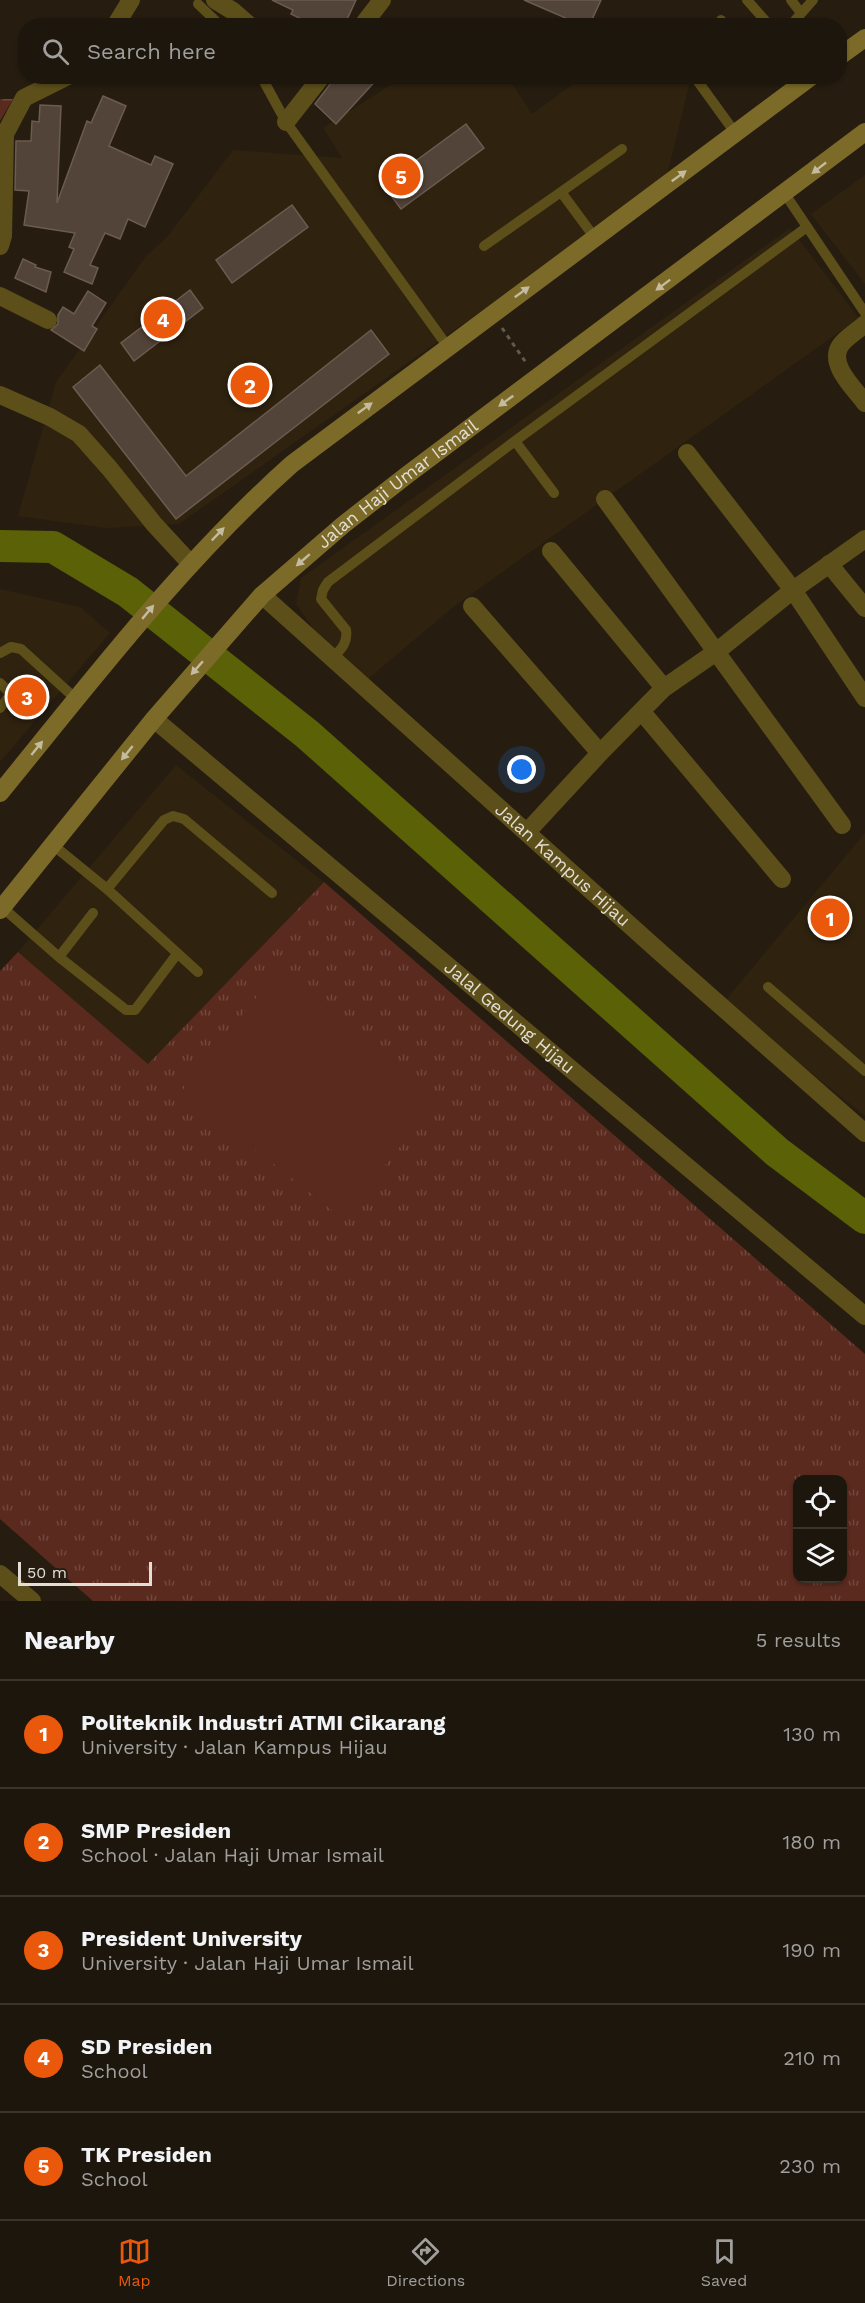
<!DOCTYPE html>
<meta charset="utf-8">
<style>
:root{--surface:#1c160c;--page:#251f15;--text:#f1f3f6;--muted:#a09f9d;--line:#3a352d;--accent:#ea580c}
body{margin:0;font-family:"Work Sans",sans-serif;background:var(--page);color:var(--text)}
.controls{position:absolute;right:18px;bottom:18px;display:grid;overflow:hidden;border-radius:12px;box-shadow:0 2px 4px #0004}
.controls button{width:54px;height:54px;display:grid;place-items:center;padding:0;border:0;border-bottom:2px solid var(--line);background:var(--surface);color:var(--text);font:30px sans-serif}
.scale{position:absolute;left:18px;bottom:15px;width:134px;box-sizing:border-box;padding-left:6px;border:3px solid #e3ddd4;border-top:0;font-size:16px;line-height:21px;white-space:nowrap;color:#e3ddd4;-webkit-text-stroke:4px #261d10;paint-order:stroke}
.you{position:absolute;left:522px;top:770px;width:21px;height:21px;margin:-15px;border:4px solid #fff;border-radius:50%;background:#1a73e8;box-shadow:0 0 0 9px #1a73e833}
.badge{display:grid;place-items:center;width:39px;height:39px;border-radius:50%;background:var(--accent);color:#fff;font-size:20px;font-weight:700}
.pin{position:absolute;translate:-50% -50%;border:3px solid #fff;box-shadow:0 2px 6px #0006}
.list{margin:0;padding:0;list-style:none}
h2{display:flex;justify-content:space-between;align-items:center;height:78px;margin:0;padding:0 24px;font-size:26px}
h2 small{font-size:20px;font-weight:400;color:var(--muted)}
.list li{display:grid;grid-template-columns:39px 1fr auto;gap:18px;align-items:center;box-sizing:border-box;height:108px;padding:0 24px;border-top:2px solid var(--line)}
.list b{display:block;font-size:22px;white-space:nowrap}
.list p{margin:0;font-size:20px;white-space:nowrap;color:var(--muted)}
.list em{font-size:20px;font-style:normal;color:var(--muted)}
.icon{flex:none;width:33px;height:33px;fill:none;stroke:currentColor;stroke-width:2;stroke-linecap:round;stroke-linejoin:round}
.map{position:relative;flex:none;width:865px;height:1601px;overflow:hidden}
.search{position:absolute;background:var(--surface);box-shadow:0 2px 4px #0004;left:18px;right:18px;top:18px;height:66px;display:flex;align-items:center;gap:15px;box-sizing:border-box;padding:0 21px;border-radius:24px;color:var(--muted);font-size:22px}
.sheet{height:618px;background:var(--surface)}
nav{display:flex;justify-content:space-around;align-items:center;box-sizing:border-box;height:84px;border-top:2px solid var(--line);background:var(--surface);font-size:16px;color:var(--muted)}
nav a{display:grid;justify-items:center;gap:3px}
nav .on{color:var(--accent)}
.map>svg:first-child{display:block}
</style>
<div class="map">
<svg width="865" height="1601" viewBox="0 0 865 1601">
<defs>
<pattern id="grass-tufts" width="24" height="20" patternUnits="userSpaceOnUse" patternTransform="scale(1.5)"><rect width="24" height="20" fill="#5a2a1e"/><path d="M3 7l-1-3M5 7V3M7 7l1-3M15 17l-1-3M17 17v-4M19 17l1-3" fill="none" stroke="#72483e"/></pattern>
<pattern id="forest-firs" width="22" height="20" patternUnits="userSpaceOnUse" patternTransform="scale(1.5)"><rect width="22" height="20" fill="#5a2a1e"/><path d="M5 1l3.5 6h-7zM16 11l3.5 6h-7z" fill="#72483e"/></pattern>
</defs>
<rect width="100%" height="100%" fill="#261d10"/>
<path fill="#2f220f" d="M 403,77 L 508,77 L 532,114 L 583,77 L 691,77 L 666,180 L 477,322 L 463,324 L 179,524 L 106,528 L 18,516 L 56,382 L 146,256 L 168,236 L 233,150 L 342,158 L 323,128 Z
M 865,175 L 865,284 L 811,214 Z
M 790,228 L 859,318 L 452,608 L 356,689 L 296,604 L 301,578 Z
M 0,589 L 80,607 L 110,633 L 0,762 Z
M 176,765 L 324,882 L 148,1064 L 18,952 Z
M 865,833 L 865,1116 L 723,1003 Z"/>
<path fill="url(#grass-tufts)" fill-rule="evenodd" d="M 324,882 L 865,1354 L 865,1601 L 93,1601 L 0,1519 L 0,971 L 18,952 L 148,1064 ZM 798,1480 L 842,1480 L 842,1578 L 798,1578 Z"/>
<path fill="url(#forest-firs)" d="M 0,99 L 13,99 L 0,121 Z"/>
<path fill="#5a2a1e" d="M 279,969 L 439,1097 L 343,1219 L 182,1091 Z"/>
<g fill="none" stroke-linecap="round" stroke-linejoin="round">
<path stroke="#5a6107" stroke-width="32" d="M 0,546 L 53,547 L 128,592 L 307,734 L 777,1152 L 865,1218"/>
</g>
<path fill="#534439" stroke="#6b5b50" stroke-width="1.5" d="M 272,0 L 356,0 L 344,26 L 315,26 L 291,14 L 293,10 Z
M 524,0 L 601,0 L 589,26 L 573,26 L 575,22 Z
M 333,76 L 380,76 L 336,124 L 315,104 L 331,83 Z
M 103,96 L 126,106 L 109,146 L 151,165 L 155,156 L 173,164 L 145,227 L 128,219 L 120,239 L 105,233 L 90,265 L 98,268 L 92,284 L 64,272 L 74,249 L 69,247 L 75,233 L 24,225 L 29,191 L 15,190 L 16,141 L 31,141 L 32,121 L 39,122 L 40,105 L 61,106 L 57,203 L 87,121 L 91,123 Z
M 466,124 L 484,148 L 401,209 L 383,185 Z
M 292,205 L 308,227 L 232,283 L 216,260 Z
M 23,259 L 36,265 L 35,267 L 51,272 L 46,292 L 15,278 Z
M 190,290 L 203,308 L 134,361 L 121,343 Z
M 88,291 L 106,303 L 92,326 L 97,329 L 84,351 L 51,330 L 58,324 L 58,315 L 63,307 L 74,314 Z
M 371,330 L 389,354 L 176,519 L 73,387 L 100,365 L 186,476 Z"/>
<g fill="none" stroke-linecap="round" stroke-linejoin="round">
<path stroke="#625a4e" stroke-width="3" stroke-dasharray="4.5 4.5" stroke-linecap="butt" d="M 502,328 L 527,364"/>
<path stroke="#5d4f1a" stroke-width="10" d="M 747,0 L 770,26
M 791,0 L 801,13
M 198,4 L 221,26
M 721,20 L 724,26
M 790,26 L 813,0
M 261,76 L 286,122 L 448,347
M 694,76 L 736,134
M 561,192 L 622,149
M 785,194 L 865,313
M 484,246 L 561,192 L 595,238
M 515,441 L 554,493
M 0,653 L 11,647 L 21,649 L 76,699
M 333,658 C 341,649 348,643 346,630 L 321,599 L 323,590 L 328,582 L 515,441 L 807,227
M 0,683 L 11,694 L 0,708
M 53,845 L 107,889 L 198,972
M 107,889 L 164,820 L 173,816 L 184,819 L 272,893
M 2,907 L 59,957 L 126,1010 L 135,1010 L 177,954
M 59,957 L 93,913
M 768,987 L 865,1071"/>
<g stroke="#5d4f1a" stroke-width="18">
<path d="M 215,0 L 233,11 L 250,26"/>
<path d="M 115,26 L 131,0"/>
<path d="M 362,26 L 382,0"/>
<path d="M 286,122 L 322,76"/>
<path d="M 0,246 L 3,236 L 5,134 L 24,98 L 68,76"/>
<path d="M 0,296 L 48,320"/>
<path d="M 865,324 C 857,331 845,338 840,346 C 828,365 855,389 865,403"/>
<path d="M 0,395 L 50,417 L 79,434 L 110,469 L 154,524 L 190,563"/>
<path d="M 687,453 L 793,590 L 865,698"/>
<path d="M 605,499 L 842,825"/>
<path d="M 551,551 L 664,688"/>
<path d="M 829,564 L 865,608"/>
<path id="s1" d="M 262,595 L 662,954 L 865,1133"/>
<path d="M 472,606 L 600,753"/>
<path d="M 642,712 L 782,879"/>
<path id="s2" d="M 154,719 L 865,1316"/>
<path d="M 527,832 L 600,753 L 664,688 L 716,652 L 793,590 L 865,539"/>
</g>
<path stroke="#5d4f1a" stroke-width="18" d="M 0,1574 L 32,1601"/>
<g stroke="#7c6b28" stroke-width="18">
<path d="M 840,56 L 865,38"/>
<path d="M 0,793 C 93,679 182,562 292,464 L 812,76"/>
<path id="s3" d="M 0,910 L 154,719 L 262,595 L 343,525 L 407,475 L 865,132"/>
</g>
</g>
<defs><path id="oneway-solid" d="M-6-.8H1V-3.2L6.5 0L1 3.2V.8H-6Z" transform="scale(1.5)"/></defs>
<g fill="#c4bba0">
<use href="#oneway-solid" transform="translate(819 168) rotate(142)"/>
<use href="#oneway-solid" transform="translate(679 176) rotate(-36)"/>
<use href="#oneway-solid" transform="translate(663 285) rotate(143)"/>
<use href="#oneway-solid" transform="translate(522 292) rotate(-36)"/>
<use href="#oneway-solid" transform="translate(506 401) rotate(144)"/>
<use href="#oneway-solid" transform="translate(365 408) rotate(-36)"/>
<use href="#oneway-solid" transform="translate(218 534) rotate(-46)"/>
<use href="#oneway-solid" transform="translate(303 560) rotate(139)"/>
<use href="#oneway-solid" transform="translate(148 612) rotate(-50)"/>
<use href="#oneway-solid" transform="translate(197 668) rotate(131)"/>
<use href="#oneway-solid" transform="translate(37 748) rotate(-51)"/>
<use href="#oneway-solid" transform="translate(127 753) rotate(129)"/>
</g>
<g text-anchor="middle" stroke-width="4.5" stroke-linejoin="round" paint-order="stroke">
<g font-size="18" fill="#e3ddd4" stroke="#261d10">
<text dy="6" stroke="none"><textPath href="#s3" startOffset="585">Jalan Haji Umar Ismail</textPath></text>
<text dy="6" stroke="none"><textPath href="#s1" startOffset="404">Jalan Kampus Hijau</textPath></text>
<text dy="6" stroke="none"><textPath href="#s2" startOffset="464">Jalal Gedung Hijau</textPath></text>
</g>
</g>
</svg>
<div class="controls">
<button><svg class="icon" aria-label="locate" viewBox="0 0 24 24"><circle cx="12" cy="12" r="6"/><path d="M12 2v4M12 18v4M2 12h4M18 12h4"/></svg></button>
<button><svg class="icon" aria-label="layers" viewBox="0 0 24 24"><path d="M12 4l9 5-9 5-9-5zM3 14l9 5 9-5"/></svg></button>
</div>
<div class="scale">50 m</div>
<div class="you"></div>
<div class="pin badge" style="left:830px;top:918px">1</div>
<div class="pin badge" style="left:250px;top:385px">2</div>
<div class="pin badge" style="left:27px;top:697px">3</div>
<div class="pin badge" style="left:163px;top:319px">4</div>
<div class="pin badge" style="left:401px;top:176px">5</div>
<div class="search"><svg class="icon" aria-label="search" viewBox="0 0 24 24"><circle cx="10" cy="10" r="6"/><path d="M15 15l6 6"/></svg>Search here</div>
</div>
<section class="sheet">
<h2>Nearby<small>5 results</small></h2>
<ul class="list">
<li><span class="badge">1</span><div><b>Politeknik Industri ATMI Cikarang</b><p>University · Jalan Kampus Hijau</p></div><em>130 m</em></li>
<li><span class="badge">2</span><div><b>SMP Presiden</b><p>School · Jalan Haji Umar Ismail</p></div><em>180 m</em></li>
<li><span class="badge">3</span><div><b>President University</b><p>University · Jalan Haji Umar Ismail</p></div><em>190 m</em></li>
<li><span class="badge">4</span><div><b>SD Presiden</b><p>School</p></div><em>210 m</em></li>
<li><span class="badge">5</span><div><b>TK Presiden</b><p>School</p></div><em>230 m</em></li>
</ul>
</section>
<nav>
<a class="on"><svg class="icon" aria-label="map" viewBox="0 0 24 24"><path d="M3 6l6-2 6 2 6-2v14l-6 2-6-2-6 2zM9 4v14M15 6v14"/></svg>Map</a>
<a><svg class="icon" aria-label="directions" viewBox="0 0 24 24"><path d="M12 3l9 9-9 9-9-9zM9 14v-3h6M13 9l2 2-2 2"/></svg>Directions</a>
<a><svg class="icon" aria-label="saved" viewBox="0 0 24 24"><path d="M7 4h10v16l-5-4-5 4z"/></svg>Saved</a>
</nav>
